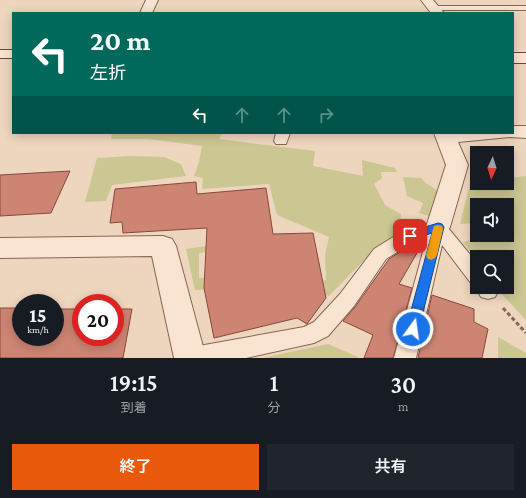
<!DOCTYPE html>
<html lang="ja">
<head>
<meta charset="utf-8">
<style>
	:root { --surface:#171b24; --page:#20242c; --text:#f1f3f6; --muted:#9ea1a6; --accent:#ea580c }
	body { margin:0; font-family:"Crimson Pro","Noto Sans JP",serif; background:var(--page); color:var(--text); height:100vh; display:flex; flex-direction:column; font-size:15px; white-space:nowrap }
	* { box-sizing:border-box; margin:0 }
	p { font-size:13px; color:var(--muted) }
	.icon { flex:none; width:22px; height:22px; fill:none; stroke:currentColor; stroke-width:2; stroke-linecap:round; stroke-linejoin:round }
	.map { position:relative; height:358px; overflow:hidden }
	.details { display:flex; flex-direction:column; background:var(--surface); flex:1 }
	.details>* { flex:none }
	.top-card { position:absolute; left:12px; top:12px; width:502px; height:122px; border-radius:0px; box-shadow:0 2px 10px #0003; background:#00695c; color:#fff; overflow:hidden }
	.needle { width:26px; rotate:184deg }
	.buttons { position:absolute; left:470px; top:146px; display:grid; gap:8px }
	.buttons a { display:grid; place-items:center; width:44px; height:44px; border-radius:0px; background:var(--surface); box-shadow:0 2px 10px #0003; font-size:20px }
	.speed { position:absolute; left:12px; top:294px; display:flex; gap:8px; font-size:20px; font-weight:700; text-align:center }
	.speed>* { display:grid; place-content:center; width:52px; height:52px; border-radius:50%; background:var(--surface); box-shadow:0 2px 10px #0003; line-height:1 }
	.speed small { font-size:10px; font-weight:400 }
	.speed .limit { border:6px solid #d22; background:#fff; color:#111 }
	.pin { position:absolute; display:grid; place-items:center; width:34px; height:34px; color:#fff; margin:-17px; border-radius:8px; box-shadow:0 2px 6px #0006 }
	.me { position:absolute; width:44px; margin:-22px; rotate:14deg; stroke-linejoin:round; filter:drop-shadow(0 0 3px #0008) }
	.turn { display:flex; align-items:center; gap:14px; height:84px; padding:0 12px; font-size:18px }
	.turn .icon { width:52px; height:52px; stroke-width:2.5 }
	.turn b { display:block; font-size:28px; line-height:34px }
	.lanes { display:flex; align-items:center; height:38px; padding:0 12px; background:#0003; justify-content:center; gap:20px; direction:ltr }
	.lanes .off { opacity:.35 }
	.eta { display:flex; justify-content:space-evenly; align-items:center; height:68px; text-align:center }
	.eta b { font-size:24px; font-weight:600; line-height:28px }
	.button { display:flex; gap:8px; margin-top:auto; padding:8px 12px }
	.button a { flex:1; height:46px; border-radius:0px; background:var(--accent); color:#fff; font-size:16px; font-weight:600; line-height:46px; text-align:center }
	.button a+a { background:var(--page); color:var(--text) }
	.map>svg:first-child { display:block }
	.green { fill:#ccc692 }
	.building { fill:#cd8473; stroke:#86493c }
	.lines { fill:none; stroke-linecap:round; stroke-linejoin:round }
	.lane-casing { stroke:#866556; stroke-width:2 }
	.street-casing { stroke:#866556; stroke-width:2 }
	.secondary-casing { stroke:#68473a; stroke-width:2 }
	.path { stroke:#866556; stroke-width:3; stroke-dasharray:4 2.5; stroke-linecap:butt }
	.lane { fill:#f9e4d1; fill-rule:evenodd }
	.street { fill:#f9e4d1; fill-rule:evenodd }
	.secondary { fill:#f9e4d1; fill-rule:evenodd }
	.route { fill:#1a73e8; stroke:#114b97 }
	.slow { fill:#f59e0b }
</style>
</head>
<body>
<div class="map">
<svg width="526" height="358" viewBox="0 0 526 358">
	<rect width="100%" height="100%" fill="#eed5be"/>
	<g class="green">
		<path d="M112,133H222L219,139L315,151L313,166L363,176L362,160L395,168L397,172H381L382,178L374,184L385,205L401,214L398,234L374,250L329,296L310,291L272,287L326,280L325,255L329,237L277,215L269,184L202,189L203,178L194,176L199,162L202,146L148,139H111Z"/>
		<path d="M132,156L164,157L181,164L186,176L112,185L106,201L85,202L97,158Z"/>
		<path d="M473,172L477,173V183H507V178L526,176V320L495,287H507V257H477V261L463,242L488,235H507V224L515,220H507V205H477V223L460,224Z"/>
		<path d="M403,177L421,178C428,187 436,187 443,196L435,218L419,213L423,203L407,196Z"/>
		<path d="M226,243L227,249L199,253V278L213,277L216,289L195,290L186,249Z"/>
		<path d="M498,337L526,353V358H498Z"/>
		<path d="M328,344L358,357L357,358H262Z"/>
	</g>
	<g class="building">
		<path d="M70,171L51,213L0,216V175Z"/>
		<path d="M196,182L197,194L266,188L273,234L313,233L326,298L307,324L297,318L214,338L204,288L207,228L123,233L122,222L110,223L115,189Z"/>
		<path d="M425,239L399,284L412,288L393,358H364L373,335L343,321L355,307L389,259L416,242Z"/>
		<path d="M432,295L474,309V322L488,329L482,358H418Z"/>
		<path d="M0,308H21V337H55V309H81V337H115V309H132L123,358H0Z"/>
	</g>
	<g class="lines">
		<defs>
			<g id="lane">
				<path d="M431,6H526V10H431L430,8Z"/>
				<path d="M276,133H290L286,144H276L274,141Z"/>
				<path d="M438,221L444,223L477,263V287H496L498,291L495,297L488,299L481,297L475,287L477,285L470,282L442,245L416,358H394L427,237L415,241L386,259L354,306L328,336L314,343L246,358H182L185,351L193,347L304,327L314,322L340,294L374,249L403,231Z"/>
			</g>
			<g id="street">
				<path d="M146,0H158L152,13H140Z"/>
				<path d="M421,0H433L444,13H431Z"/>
				<path d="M513,126H526V138L510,137L458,142L468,165L450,227L447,233L438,236L429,233L426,227L446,165L434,133H513Z"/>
				<path d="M163,236L172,239L176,246L206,358H174L152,256L0,258V238Z"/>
			</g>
			<g id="secondary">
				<rect x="0" y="50" width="13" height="8"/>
				<rect x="513" y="53" width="13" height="10"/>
			</g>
		</defs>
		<use href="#lane" class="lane-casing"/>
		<use href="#street" class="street-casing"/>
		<use href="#secondary" class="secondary-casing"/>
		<path class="path" d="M503,308L526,333"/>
		<use href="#lane" class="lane"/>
		<use href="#street" class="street"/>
		<use href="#secondary" class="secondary"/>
	</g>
	<path class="route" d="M438,223L442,224L444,227L419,329L417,333L413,335L408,333L406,329L432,233L410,240L406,239L404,236L406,233Z"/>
	<path class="slow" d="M438,225L442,226L443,229L437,255L435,258L431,260L427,258L426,255L433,229L434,226Z"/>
</svg>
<div class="buttons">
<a><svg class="needle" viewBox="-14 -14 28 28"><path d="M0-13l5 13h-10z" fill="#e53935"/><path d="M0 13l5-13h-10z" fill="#9ea1a6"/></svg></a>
<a><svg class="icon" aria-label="sound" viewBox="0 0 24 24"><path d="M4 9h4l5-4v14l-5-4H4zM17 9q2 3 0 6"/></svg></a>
<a><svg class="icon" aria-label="search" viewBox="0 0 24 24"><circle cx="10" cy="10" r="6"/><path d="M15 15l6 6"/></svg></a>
</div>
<div class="speed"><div>15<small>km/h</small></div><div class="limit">20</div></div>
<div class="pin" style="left:410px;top:236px;background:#d93025"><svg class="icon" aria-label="arrive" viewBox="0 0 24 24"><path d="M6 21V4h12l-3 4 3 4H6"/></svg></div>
<svg class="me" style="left:413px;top:329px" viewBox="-20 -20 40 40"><circle r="17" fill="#1a73e8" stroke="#fff" stroke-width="3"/><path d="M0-11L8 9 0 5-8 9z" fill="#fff"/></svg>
<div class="top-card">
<div class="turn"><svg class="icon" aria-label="left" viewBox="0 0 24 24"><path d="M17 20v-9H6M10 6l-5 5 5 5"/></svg><div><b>20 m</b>左折</div></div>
<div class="lanes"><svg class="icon" aria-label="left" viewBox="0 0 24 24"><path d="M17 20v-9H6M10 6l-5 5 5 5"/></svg><svg class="icon off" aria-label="ahead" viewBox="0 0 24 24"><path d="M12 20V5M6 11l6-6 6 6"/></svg><svg class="icon off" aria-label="ahead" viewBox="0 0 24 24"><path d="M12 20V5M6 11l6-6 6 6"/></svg><svg class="icon off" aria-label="right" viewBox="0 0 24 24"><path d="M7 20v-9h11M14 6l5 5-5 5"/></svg></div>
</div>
</div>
<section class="details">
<div class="eta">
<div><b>19:15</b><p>到着</p></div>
<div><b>1</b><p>分</p></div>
<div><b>30</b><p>m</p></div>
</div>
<div class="button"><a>終了</a><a>共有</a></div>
</section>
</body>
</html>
